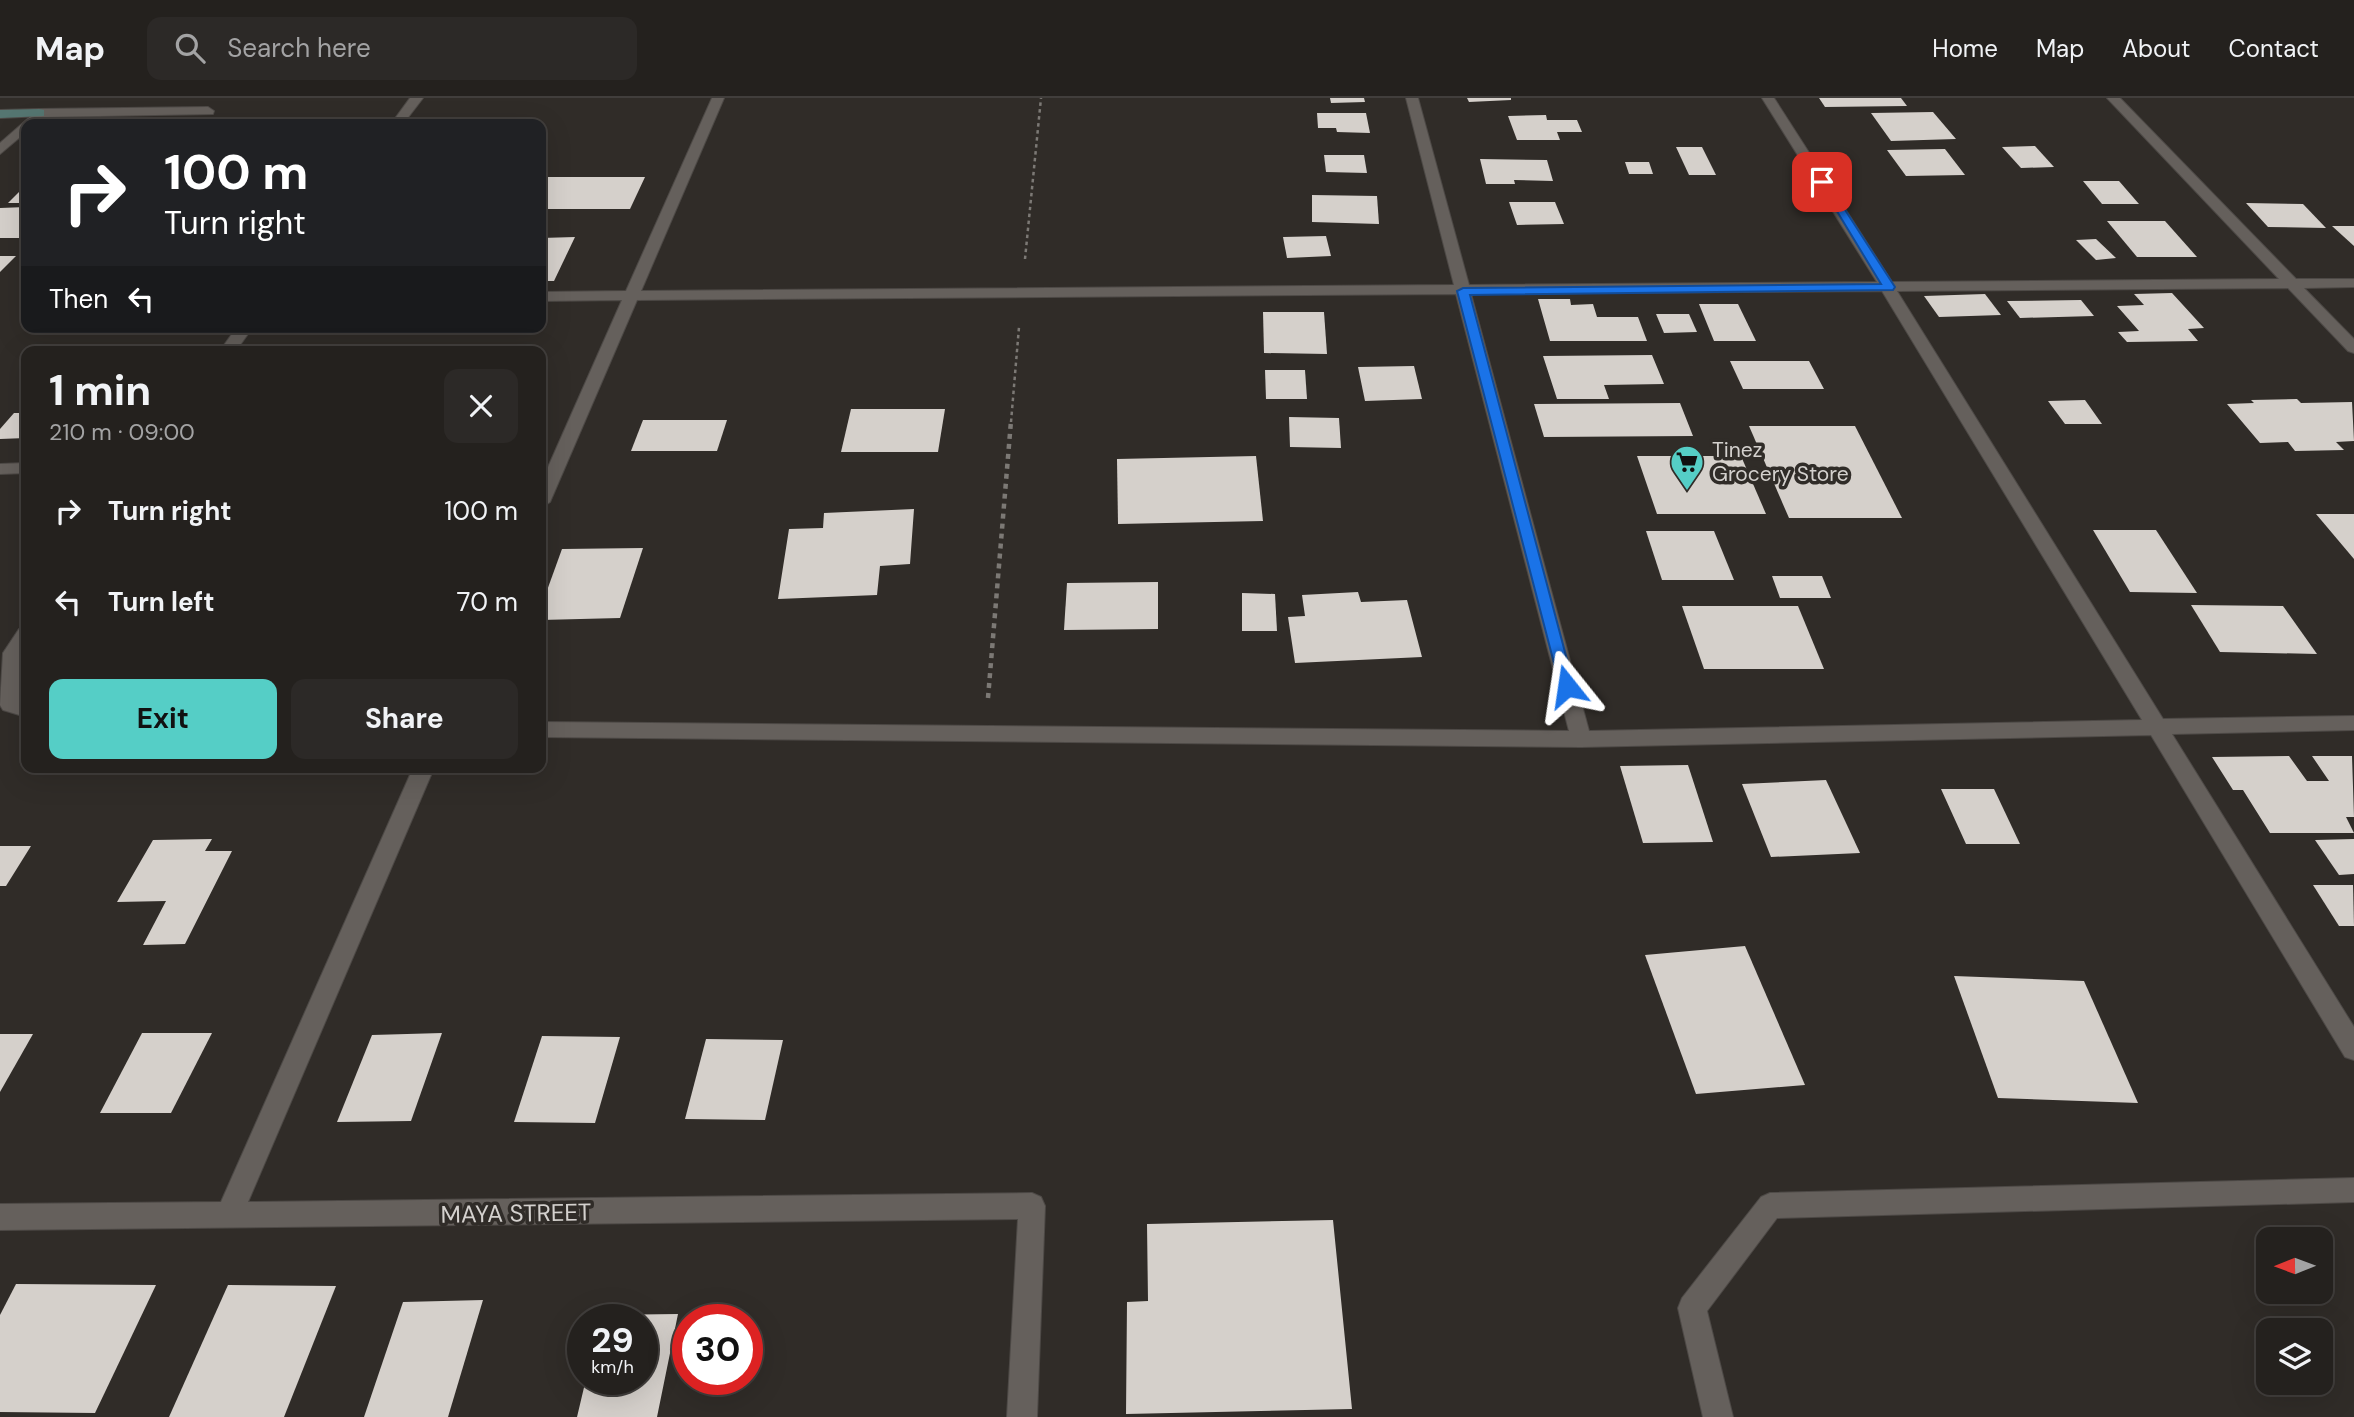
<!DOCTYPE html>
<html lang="en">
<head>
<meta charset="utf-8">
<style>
	:root { --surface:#24211e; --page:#2c2927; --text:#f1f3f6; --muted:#a3a3a4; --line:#413e3c; --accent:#55cec6 }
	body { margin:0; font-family:"DM Sans",sans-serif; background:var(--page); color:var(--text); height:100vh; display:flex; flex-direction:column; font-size:26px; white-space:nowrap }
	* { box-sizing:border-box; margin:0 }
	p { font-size:23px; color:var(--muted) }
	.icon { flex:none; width:38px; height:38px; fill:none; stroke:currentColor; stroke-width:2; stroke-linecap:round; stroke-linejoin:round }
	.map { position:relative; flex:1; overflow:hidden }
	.details { position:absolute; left:21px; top:248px; width:525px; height:427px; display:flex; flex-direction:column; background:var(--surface); border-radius:14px; box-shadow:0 7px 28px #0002,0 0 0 2px var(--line) }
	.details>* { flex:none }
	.top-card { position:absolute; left:21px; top:21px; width:525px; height:214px; border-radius:14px; box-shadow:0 7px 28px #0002,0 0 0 2px var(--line); background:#202124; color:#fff; overflow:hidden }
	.needle { width:46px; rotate:269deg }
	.fabs { position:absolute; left:2256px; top:1129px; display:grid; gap:14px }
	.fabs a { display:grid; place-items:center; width:77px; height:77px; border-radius:14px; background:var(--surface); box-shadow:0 7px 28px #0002,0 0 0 2px var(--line); font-size:35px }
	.speed { position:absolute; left:567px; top:1206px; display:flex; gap:14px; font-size:35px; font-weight:700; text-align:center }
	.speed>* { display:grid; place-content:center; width:91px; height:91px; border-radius:50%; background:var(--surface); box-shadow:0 7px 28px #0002,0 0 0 2px var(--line); line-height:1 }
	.speed small { font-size:18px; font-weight:400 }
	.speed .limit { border:10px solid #d22; background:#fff; color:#111 }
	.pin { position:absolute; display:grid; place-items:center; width:60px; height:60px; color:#fff; margin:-30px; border-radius:14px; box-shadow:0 4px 10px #0006 }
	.me { position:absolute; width:77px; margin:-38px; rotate:345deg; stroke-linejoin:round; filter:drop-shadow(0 0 5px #0008) }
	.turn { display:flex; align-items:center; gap:24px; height:147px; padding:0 28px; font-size:32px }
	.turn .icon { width:91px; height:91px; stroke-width:2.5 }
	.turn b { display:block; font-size:49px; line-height:60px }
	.then { display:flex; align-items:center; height:66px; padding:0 28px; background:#0003; gap:14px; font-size:26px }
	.round { display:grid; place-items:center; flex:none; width:74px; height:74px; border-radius:14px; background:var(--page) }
	.overview { display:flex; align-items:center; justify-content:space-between; height:119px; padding:0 28px }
	h1 { font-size:42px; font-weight:700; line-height:52px }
	.primary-button { display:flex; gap:14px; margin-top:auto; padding:14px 28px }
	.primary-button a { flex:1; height:80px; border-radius:14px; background:var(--accent); color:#111; font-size:28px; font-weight:700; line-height:80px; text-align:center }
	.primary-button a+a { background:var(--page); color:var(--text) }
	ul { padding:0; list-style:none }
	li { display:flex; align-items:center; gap:21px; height:91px; padding:0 28px }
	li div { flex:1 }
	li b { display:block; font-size:26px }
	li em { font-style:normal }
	header { display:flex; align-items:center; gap:42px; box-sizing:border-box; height:98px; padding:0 35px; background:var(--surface); border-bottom:2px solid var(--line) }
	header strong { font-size:33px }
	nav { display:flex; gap:38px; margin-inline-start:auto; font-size:24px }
	.search { width:490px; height:63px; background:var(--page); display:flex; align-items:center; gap:18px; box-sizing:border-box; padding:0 24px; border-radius:14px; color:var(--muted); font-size:26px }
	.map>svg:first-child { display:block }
	.building { fill:#d5d0cb }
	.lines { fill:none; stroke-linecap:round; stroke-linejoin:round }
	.street-casing { stroke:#4d4946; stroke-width:2 }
	.secondary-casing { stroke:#4d4946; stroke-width:2 }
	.path-far1 { stroke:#7c7975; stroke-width:2.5; stroke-dasharray:3.5 3.5; stroke-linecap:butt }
	.path { stroke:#7c7975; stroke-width:4.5; stroke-dasharray:5 5; stroke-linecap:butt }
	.street { fill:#65605c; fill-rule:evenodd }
	.secondary { fill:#557671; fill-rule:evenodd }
	.route { fill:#1a73e8; stroke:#114b97; stroke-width:2 }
	.labels { text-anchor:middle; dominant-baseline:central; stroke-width:7; stroke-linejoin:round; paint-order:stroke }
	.poi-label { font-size:21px; fill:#d4d1ce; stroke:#302c28; text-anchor:start }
	.near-street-label { font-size:24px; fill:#d4d1ce; stroke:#302c28 }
</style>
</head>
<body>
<header>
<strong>Map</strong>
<div class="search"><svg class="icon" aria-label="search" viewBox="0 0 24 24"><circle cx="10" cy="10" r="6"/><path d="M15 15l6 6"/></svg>Search here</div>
<nav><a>Home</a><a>Map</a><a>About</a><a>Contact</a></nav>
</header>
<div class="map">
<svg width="2354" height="1319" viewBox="0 0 2354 1319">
	<rect width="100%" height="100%" fill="#302c28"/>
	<g class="building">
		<path d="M1330,0H1364L1365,4L1331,5Z"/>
		<path d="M1467,0H1511V2L1469,4Z"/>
		<path d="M1819,0H1901L1907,8L1825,9Z"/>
		<path d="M1933,14L1956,41L1891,43L1871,15Z"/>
		<path d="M1317,15H1366L1370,35L1337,34L1336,30H1318Z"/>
		<path d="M1546,17L1547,22H1577L1582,34H1557L1560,42H1517L1508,18Z"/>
		<path d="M2035,48L2054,69L2021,70L2002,49Z"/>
		<path d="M1676,49H1702L1716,77H1689Z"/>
		<path d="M1945,51L1965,77L1906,78L1887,52Z"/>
		<path d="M1324,57H1364L1367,75L1326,74Z"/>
		<path d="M1480,61L1547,62L1553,83L1514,82L1515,86H1486Z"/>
		<path d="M1625,64H1649L1653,76H1629Z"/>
		<path d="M541,79H645L630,111H541Z"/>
		<path d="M2083,83H2119L2139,106H2102Z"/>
		<path d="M26,87V105H8Z"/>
		<path d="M1312,97L1377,98L1379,126L1312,124Z"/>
		<path d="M1509,104H1555L1564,126L1517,127Z"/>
		<path d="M2246,105L2303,106L2326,130L2268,129Z"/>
		<path d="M26,109V140H0V110Z"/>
		<path d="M2107,123H2165L2197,159H2137Z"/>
		<path d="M2332,128H2354V148Z"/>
		<path d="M1326,138L1331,158L1287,160L1283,139Z"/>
		<path d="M575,139L554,183H541V140Z"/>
		<path d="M2096,141L2116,160L2096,162L2076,142Z"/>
		<path d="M0,158H16L0,174Z"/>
		<path d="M2172,195L2204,230L2188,231L2198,243L2127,244L2118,234L2139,233L2117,208L2144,207L2134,196Z"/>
		<path d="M1985,196L2001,217L1939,219L1924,198Z"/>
		<path d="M1538,201H1570L1571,207L1593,206L1597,219H1638L1647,243H1550Z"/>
		<path d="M2081,202L2094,218L2020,220L2007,203Z"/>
		<path d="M1699,206H1738L1756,243H1714Z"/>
		<path d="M1263,214H1324L1327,256L1264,255Z"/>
		<path d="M1656,216H1689L1697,234L1664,235Z"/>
		<path d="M1652,257L1664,286L1604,287L1609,301H1557L1543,258Z"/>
		<path d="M1730,263H1809L1824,291H1743Z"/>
		<path d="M1414,268L1422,301L1365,303L1358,269Z"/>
		<path d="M1265,272H1305L1307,301H1266Z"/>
		<path d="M2297,301L2301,305L2352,304L2354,343L2336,344L2344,352L2295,353L2288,344L2260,345L2227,306L2254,305L2251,302Z"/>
		<path d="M2085,302L2102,326H2065L2048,303Z"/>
		<path d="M1680,305L1693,338L1544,339L1534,306Z"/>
		<path d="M851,311H945L938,354H841Z"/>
		<path d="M14,315H26V340L0,341V331Z"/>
		<path d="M1289,319L1339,320L1341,350L1290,349Z"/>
		<path d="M643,322H727L717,353H631Z"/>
		<path d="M1749,328H1855L1902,420H1789Z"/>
		<path d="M1256,358L1263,423L1118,426L1117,361Z"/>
		<path d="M1637,358H1741L1766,416H1657Z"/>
		<path d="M914,411L910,466L880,468L877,497L778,501L789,431L823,430L824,415Z"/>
		<path d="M2316,416H2354V461Z"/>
		<path d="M2093,432H2156L2197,495L2130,494Z"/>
		<path d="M1646,433H1714L1734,482H1662Z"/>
		<path d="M643,450L620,520L541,522V509L562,451Z"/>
		<path d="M1772,478H1822L1831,500H1780Z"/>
		<path d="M1158,484V531L1064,532L1067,485Z"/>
		<path d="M1358,494L1361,504L1407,502L1422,559L1295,565L1288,519L1305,518L1302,497Z"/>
		<path d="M1242,495L1275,496L1277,533H1242Z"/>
		<path d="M2191,507L2283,508L2317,556L2220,554Z"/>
		<path d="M1682,508H1798L1824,571H1704Z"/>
		<path d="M2289,658L2307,683H2329L2312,658H2352L2354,719H2346L2354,735H2270L2243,692H2233L2212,659Z"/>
		<path d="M1688,667L1713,744L1643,745L1620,668Z"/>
		<path d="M1826,682L1860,755L1771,759L1742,686Z"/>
		<path d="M1941,691H1994L2020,746H1966Z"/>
		<path d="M212,741L205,753H232L185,846L143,847L166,803L117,804L153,742Z"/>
		<path d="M2354,741V776L2339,777L2315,742Z"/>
		<path d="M0,748H31L6,788H0Z"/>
		<path d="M2313,787H2353L2354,828H2339Z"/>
		<path d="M1745,848L1805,987L1696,996L1645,857Z"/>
		<path d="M1954,878L2084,883L2138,1005L1998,1000Z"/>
		<path d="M142,935H212L171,1015H100Z"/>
		<path d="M442,935L411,1023L337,1024L372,937Z"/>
		<path d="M0,936H33L0,994Z"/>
		<path d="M542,938L620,939L595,1025L514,1024Z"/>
		<path d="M706,941L783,942L765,1022L685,1021Z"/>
		<path d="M1333,1122L1352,1311L1126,1316L1127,1204L1148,1203L1147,1126Z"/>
		<path d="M16,1186L156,1187L95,1315L0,1314V1217Z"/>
		<path d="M228,1187L336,1188L284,1319H169Z"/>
		<path d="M483,1202L448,1319H364L403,1204Z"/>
		<path d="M678,1216L657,1319H577L586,1281H642V1222H600L601,1217Z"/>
	</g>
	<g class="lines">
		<defs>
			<g id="street">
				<path d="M410,0H423L403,26H391Z"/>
				<path d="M712,0H724L641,193L1454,187L1406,0H1418L1469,187L1877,184L1762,0H1774L1892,184L2279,181L2107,0H2120L2296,181H2354V189L2304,190L2354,241V255L2348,253L2288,190L1897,193L2163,621L2354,618V632L2172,636L2354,929V962L2345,959L2151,637L1581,649L541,639V624L1569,633L1456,196L637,202L550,404L541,410V385L622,202L541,203V194L626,193ZM1882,193L2142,622L1589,633L1471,196Z"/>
				<path d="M208,9L214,13L213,16L42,19L34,26H26V34L0,56V45L39,11Z"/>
				<path d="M237,229H253L235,254H219Z"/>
				<path d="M26,365V375L0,376V366Z"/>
				<path d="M26,529L20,603L26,605V619L3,612L0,607L3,555L19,531Z"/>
				<path d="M413,670H434L248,1104L1032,1095L1041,1099L1045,1108L1037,1319H1007L1018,1121L0,1132V1106L221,1104Z"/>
				<path d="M2354,1080V1104L1777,1120L1707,1213L1733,1319H1703L1678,1210L1682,1200L1761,1099L1770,1095Z"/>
			</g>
			<path id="secondary" d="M39,11L44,12V18L0,20V12Z"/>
		</defs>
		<use href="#street" class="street-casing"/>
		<use href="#secondary" class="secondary-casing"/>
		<g class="path-far1">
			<path d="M1025,161L1041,0"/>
			<path d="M1011,324L1019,229"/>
		</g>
		<path class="path" d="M988,600L1011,323"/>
		<use href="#street" class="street"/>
		<use href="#secondary" class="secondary"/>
	</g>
	<path class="route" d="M1818,82L1827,84L1895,189L1893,192L1470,197L1574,588L1572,592H1561L1457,193L1463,190L1881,186Z"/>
	<defs>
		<symbol id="supermarket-pin" viewBox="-11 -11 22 30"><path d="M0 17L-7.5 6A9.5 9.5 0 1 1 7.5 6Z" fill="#55cec6" stroke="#302c28"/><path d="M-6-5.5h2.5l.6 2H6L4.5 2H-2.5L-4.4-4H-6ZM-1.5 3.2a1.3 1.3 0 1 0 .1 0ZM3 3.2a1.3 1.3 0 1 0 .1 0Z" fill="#111"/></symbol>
	</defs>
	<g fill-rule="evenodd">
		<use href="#supermarket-pin" x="1668" y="345" width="38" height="52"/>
	</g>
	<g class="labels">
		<g class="poi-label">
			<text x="1712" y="352">Tinez<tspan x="1712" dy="24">Grocery Store</tspan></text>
		</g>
		<g class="near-street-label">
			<text transform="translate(516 1115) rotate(-1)">MAYA STREET</text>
		</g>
	</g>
</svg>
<div class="fabs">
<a><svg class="needle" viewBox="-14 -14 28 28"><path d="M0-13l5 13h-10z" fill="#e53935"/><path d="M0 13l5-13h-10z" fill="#a3a3a4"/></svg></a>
<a><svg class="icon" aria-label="layers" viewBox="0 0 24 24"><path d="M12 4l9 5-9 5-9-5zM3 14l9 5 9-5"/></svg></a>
</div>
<div class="speed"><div>29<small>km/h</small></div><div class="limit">30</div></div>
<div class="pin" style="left:1822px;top:84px;background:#d93025"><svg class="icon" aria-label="arrive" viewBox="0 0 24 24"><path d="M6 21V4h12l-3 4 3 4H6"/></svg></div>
<svg class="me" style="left:1567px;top:588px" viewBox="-20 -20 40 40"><path d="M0-17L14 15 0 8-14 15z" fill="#1a73e8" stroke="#fff" stroke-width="4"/></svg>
<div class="top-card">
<div class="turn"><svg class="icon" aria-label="right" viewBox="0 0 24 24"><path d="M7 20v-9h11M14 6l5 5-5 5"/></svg><div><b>100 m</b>Turn right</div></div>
<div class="then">Then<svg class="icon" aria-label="left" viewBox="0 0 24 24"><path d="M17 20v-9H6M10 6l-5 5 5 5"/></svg></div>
</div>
<section class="details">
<div class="overview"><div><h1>1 min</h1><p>210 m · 09:00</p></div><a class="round"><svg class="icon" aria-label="close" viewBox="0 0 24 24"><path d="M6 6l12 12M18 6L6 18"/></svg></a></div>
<ul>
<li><svg class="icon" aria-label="right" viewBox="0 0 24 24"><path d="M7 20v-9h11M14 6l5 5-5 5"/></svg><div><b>Turn right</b></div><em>100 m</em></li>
<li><svg class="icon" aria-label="left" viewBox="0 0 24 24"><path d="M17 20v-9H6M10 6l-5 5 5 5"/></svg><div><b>Turn left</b></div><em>70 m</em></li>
</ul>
<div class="primary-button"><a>Exit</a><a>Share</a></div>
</section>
</div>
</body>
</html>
